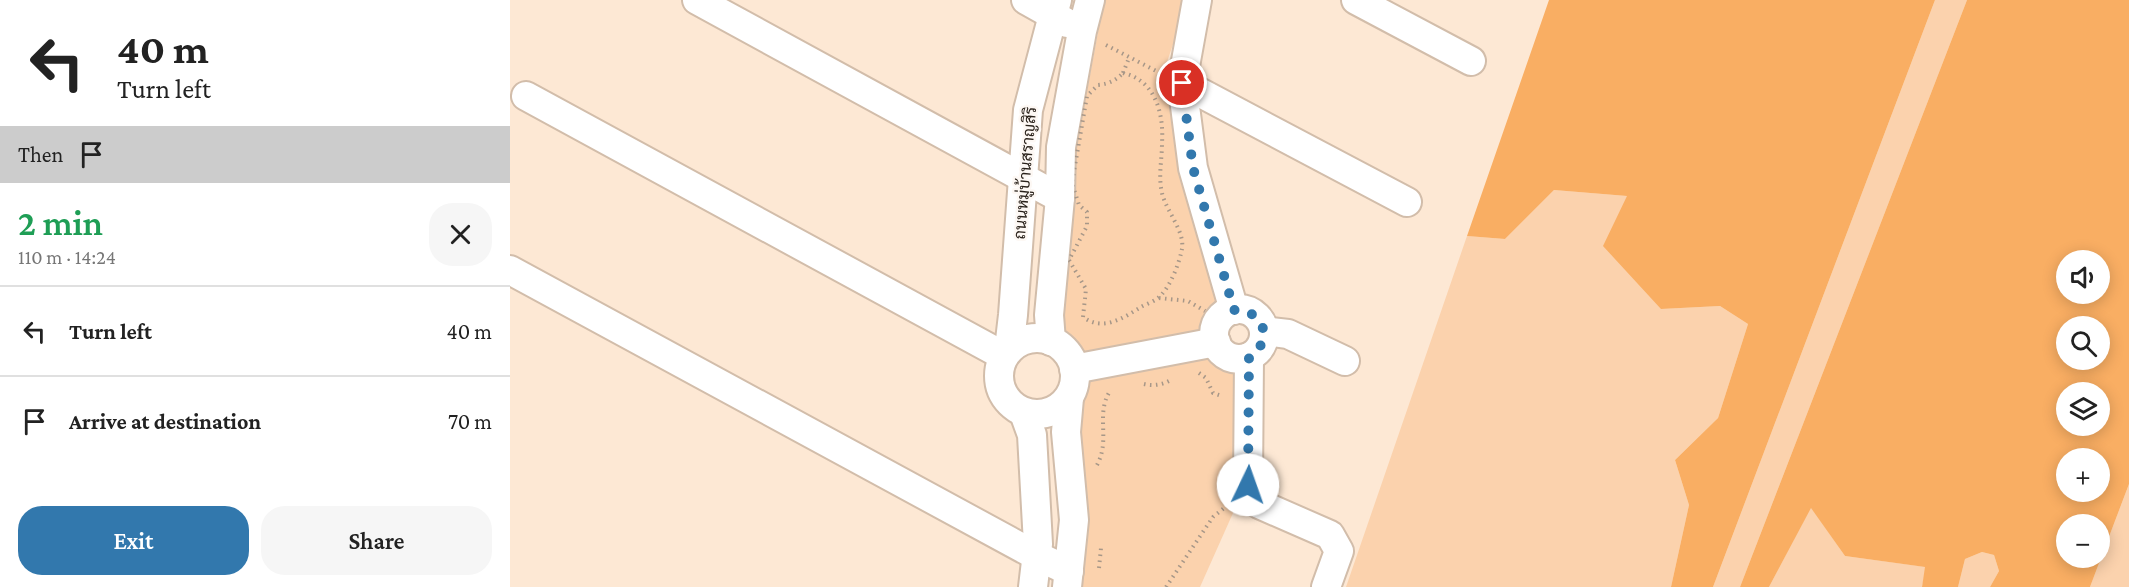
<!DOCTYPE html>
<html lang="en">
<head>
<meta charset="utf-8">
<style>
	:root { --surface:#fff; --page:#f6f6f6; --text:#222; --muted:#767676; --line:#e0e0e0; --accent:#3278ad }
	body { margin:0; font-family:"Crimson Pro",Sarabun,serif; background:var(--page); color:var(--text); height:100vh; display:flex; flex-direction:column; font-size:22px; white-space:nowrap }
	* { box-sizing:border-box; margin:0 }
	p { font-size:20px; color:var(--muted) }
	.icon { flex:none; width:33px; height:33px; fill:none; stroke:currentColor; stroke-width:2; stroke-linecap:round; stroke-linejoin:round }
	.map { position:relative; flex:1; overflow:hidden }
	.details { display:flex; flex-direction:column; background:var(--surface); width:510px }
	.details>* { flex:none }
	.hud { background:#fff; color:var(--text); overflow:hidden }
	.controls { position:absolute; left:1546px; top:250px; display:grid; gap:12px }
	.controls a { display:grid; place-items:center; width:54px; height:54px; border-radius:50%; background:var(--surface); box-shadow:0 3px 15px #0003; font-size:30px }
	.pin { position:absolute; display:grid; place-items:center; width:51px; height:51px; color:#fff; margin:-26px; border:3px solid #fff; border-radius:50%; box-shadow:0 2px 6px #0007 }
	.me { position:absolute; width:66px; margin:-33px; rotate:3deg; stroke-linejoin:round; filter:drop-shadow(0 0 4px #0008) }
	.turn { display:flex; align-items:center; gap:21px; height:126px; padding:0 18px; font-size:27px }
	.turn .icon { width:78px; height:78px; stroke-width:2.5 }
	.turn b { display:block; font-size:42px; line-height:51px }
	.then { display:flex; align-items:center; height:57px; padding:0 18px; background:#0003; gap:12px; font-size:22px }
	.round { display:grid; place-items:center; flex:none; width:63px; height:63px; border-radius:24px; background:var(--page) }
	.summary { display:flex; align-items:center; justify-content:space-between; height:102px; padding:0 18px }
	h1 { font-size:36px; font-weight:600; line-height:45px; color:#1e9e55 }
	.cta { display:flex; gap:12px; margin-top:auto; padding:12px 18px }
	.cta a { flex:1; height:69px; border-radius:24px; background:var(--accent); color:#fff; font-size:24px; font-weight:600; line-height:69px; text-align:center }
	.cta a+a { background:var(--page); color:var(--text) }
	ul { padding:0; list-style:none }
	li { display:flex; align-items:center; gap:18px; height:90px; padding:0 18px; border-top:2px solid var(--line) }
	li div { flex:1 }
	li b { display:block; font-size:22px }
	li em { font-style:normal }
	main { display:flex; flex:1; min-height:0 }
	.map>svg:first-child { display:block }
	.green { fill:#fbd2ad }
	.water { fill:#f9ae63; fill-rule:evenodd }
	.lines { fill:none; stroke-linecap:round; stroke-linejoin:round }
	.minor-casing { stroke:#d2bdaa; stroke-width:32 }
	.path { stroke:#a79788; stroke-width:4; stroke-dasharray:1.5 4.5; stroke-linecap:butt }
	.minor { stroke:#fff; stroke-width:28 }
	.route { stroke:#3278ad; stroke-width:10; stroke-dasharray:0 18 }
	.labels { text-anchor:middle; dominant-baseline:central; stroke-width:5; stroke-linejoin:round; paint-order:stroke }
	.street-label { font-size:16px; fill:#29211a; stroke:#fdf8f4 }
</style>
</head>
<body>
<main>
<section class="details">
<div class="hud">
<div class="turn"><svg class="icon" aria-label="left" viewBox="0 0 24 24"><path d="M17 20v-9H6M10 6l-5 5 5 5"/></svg><div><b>40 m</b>Turn left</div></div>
<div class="then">Then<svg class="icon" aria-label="arrive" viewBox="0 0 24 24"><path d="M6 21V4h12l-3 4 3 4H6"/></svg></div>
</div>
<div class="summary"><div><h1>2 min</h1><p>110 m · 14:24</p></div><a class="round"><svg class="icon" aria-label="close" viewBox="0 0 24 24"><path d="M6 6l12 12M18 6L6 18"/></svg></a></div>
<ul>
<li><svg class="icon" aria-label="left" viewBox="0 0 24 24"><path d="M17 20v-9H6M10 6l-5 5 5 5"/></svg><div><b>Turn left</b></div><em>40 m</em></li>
<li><svg class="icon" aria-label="arrive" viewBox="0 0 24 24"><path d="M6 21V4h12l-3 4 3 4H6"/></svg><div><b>Arrive at destination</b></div><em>70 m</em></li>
</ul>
<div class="cta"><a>Exit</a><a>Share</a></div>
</section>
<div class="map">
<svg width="1619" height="587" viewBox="0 0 1619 587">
	<rect width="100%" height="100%" fill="#fde8d4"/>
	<g class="green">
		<path d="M594,0H678L657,62L659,101L710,299L697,314L694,355L708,366L728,373L723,513L690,587H564V411L576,383L571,354L553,331L556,203Z"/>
		<path d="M1425,0H1457L1230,587H1203Z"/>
		<path d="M1044,190L1117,196L1151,309L1210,306L1238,324L1208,418L1165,460L1179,505L1161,587H836L957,236L995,239Z"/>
		<path d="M1619,484V587H1580Z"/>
		<path d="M1301,507L1335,556L1416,567L1412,587H1259Z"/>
		<path d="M1472,552L1484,555L1489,571L1480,587H1448L1455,559Z"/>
	</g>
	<g class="water">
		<path d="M1039,0H1425L1203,587H1161L1179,505L1165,460L1208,418L1238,324L1210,306L1151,309L1093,246L1117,196L1044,190L995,239L957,236Z"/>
		<path d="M1457,0H1619V484L1580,587H1480L1489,571L1484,555L1472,552L1455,559L1448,587H1412L1415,567L1335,556L1301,508L1259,587H1230ZM1557,261H1590V294H1557ZM1557,327H1590V360H1557ZM1557,393H1590V426H1557ZM1557,459H1590V492H1557ZM1557,525H1590V558H1557Z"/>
	</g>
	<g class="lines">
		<defs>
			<g id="minor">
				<path d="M187,0L550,198"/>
				<path d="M516,0L557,23"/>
				<path d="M687,0L672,83L683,168L724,310"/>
				<path d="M846,0L961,61"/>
				<path d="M672,83L897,202"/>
				<path d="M16,96L494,356"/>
				<path d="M0,270L527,556L559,571"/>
				<circle cx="729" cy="334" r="25"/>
				<path d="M754,331L778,334L835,361"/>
				<circle cx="527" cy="376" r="38"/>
				<path d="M541,341L539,315L550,198L551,147L572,31L580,0"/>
				<path d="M499,349L503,315L518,110L547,0"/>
				<path d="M739,357L738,485L749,504L820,535L829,551L816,587"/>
				<path d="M564,369L706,342"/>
				<path d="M514,413L522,435L528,544L523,587"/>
				<path d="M557,587L564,520L556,432L559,398"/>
			</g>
		</defs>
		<use href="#minor" class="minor-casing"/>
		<g class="path">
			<path d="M596,45L648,72"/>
			<path d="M613,73C645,80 654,113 652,143C652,160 648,176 652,193C656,211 675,231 672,249C669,264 660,288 648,298C643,302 636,304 631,307C613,318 593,332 573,317L576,289L559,260L577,226V212L569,205L562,183L577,96L588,85C599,84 606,80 613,73Z"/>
			<path d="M613,73L619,58"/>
			<path d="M649,298L678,301L695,311"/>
			<path d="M689,373L696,378L703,393L712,396"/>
			<path d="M634,384C643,386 651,385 659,381"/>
			<path d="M587,465C601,439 585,415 600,391"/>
			<path d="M589,568L591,548"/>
			<path d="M656,587L703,517L719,504"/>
		</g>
		<use href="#minor" class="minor"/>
	</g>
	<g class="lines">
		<path class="route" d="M672,83L683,168L724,310C754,309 765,341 739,357L738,485"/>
	</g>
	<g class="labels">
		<g class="street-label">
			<text transform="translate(515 173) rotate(-85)">ถนนหมู่บ้านสราญสิริ</text>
		</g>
	</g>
</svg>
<div class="controls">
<a><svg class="icon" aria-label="sound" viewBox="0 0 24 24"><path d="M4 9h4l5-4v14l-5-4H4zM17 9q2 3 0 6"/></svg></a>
<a><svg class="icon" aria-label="search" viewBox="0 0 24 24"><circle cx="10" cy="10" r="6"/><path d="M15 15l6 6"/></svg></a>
<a><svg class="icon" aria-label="layers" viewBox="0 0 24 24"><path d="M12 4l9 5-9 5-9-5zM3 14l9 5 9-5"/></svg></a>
<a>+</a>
<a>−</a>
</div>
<div class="pin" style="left:672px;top:83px;background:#d93025"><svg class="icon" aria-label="arrive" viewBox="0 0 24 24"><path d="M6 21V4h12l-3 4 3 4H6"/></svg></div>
<svg class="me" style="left:738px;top:485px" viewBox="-20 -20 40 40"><circle r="19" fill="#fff"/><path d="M0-13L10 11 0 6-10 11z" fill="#3278ad"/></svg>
</div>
</main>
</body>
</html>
